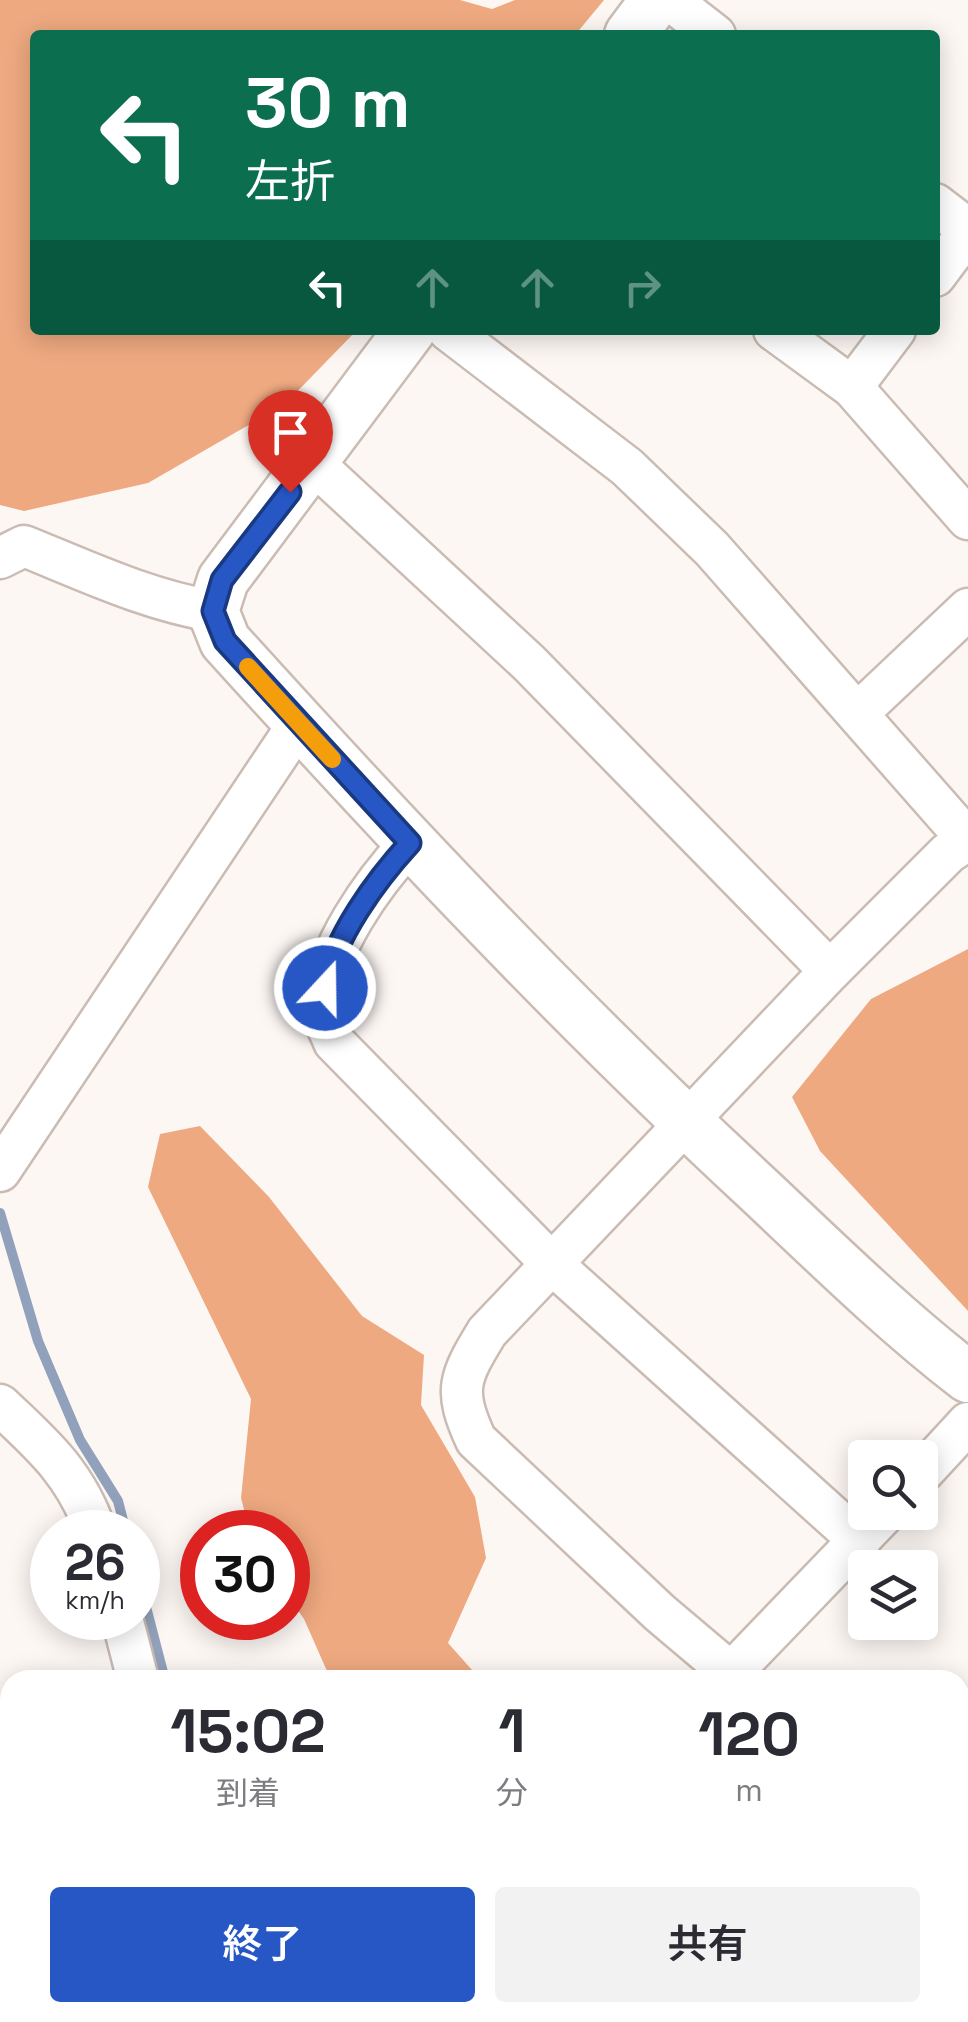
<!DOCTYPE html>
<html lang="ja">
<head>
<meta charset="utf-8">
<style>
	:root { --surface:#fff; --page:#f2f2f3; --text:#2b2b33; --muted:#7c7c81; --accent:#2757c5 }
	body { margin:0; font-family:"Space Grotesk","Noto Sans JP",sans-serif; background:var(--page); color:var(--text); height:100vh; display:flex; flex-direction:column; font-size:38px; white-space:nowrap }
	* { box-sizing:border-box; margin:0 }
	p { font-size:32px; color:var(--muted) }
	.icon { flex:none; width:55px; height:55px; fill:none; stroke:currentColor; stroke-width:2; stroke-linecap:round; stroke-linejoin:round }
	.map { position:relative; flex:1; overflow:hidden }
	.side { position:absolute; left:0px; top:1670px; width:970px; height:352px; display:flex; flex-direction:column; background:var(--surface); border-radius:30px 30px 0 0; box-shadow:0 5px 25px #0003 }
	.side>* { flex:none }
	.top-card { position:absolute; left:30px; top:30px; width:910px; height:305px; border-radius:10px; box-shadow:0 5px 25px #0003; background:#0b6e4f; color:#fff; overflow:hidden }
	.tools { position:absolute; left:848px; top:1440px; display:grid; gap:20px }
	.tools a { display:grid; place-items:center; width:90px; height:90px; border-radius:10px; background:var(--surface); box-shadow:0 5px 25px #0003; font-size:50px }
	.speed { position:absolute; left:30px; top:1510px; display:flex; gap:20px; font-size:50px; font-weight:700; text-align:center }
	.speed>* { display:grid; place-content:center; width:130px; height:130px; border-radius:50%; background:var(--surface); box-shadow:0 5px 25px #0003; line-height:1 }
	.speed small { font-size:25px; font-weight:400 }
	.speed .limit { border:15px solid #d22; background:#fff; color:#111 }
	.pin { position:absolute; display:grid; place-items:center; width:85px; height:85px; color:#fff; margin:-102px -42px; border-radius:50% 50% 50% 0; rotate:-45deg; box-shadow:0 0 10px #0007 }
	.pin .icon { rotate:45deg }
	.me { position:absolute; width:110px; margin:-55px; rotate:21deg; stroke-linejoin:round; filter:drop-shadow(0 0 8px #0008) }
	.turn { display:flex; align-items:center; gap:35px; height:210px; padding:0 50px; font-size:45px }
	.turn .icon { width:130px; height:130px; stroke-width:2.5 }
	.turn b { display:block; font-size:70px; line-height:85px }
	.lanes { display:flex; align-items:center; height:95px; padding:0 50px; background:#0003; justify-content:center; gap:50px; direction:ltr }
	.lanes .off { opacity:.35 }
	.eta { display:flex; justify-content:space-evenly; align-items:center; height:170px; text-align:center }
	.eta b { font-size:60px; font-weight:600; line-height:70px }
	.cta { display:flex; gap:20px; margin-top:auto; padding:20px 50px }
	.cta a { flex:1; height:115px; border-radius:10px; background:var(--accent); color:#fff; font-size:40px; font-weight:600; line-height:115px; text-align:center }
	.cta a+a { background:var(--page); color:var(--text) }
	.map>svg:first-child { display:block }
	.forest { fill:#eea980 }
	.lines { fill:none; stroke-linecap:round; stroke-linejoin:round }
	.stream { stroke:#92a1bb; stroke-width:10 }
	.river { stroke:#b9d0f6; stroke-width:62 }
	.minor-casing { stroke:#cabbb3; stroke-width:45 }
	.tertiary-casing { stroke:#cabbb3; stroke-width:55 }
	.minor { stroke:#fff; stroke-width:40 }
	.tertiary { stroke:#fff; stroke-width:50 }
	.route-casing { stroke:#193980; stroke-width:25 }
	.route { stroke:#2757c5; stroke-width:18 }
	.slow { stroke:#f59e0b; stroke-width:18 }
</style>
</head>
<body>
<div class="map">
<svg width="968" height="2022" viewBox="0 0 968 2022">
	<rect width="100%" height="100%" fill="#fdf7f4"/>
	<g class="forest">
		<path d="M0,0H460L492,9L515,0H604L575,35H35V330H357L285,404L148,483L24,511L0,505Z"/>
		<path d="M968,949V1311L820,1151L792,1097L871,999Z"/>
		<path d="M200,1126L269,1197L362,1316L424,1355L421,1405L475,1497L486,1558L448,1643L481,1680H331L304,1619L288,1596V1532H250L241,1498L251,1399L148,1187L160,1134Z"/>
		<path d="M844,2013L850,2022H648L645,2013Z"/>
	</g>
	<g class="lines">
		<g class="stream">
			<path d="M0,1213L38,1341L80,1440L118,1501L126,1532"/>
			<path d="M138,1576L165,1680"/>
		</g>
		<g class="river">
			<path d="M0,1863L10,1864"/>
			<path d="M317,2012L325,2022"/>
		</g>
		<defs>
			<g id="minor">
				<path d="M670,0L715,35"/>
				<path d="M935,204L968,229"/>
				<path d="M935,276L968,232"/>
				<path d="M448,330L627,467L712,549L968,840L948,853L830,971L487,1332C459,1378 453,1390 476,1440L660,1613L731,1673L886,1512"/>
				<path d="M774,330L852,387L968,519"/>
				<path d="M852,387L895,330"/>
				<path d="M312,462L529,663L830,971"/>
				<path d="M0,558L24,546C86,571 147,600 213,611"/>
				<path d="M859,712L968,609"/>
				<path d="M410,843C373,883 325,949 322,1005C321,1017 330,1031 334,1042L551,1263L860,1541"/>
				<path d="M0,1171L299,723"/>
				<path d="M0,1405C44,1446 76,1474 96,1532"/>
				<path d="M920,1475L968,1423"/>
				<path d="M122,1618L138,1680"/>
				<path d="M0,1839L10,1840"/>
				<path d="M280,2012L288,2022"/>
			</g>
			<g id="tertiary">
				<path d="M630,35L656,0"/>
				<path d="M410,330L223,580L213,611L225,641C397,831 571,1016 759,1190C827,1254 894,1320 968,1377"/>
			</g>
		</defs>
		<use href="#minor" class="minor-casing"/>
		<use href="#tertiary" class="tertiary-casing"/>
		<use href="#minor" class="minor"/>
		<use href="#tertiary" class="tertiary"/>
	</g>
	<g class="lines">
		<defs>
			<path id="route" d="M290,492L222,580L213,611L225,641L410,843C377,879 333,938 325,988"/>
		</defs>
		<use href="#route" class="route-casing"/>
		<use href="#route" class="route"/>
		<path class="slow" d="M248,667L332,759"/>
	</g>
</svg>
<div class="tools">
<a><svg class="icon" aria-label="search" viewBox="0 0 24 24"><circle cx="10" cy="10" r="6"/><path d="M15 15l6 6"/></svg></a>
<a><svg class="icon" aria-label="layers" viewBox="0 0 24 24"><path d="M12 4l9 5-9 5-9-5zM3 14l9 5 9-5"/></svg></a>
</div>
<div class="speed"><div>26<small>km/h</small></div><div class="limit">30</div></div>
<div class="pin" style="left:290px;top:492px;background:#d93025"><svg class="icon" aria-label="arrive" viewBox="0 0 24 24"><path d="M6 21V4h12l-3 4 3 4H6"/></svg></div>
<svg class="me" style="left:325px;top:988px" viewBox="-20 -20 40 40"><circle r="17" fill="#2757c5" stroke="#fff" stroke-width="3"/><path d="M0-11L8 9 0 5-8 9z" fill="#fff"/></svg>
<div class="top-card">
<div class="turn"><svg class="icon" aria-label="left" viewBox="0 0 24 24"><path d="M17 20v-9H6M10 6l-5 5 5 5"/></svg><div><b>30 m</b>左折</div></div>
<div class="lanes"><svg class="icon" aria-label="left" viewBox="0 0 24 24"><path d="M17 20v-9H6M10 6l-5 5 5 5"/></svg><svg class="icon off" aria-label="ahead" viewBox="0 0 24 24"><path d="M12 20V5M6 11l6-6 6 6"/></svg><svg class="icon off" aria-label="ahead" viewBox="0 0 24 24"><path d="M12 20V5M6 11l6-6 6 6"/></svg><svg class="icon off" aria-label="right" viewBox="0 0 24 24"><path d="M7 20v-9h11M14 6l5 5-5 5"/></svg></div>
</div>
<section class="side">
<div class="eta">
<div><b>15:02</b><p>到着</p></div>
<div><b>1</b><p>分</p></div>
<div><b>120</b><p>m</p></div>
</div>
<div class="cta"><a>終了</a><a>共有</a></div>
</section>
</div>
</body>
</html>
